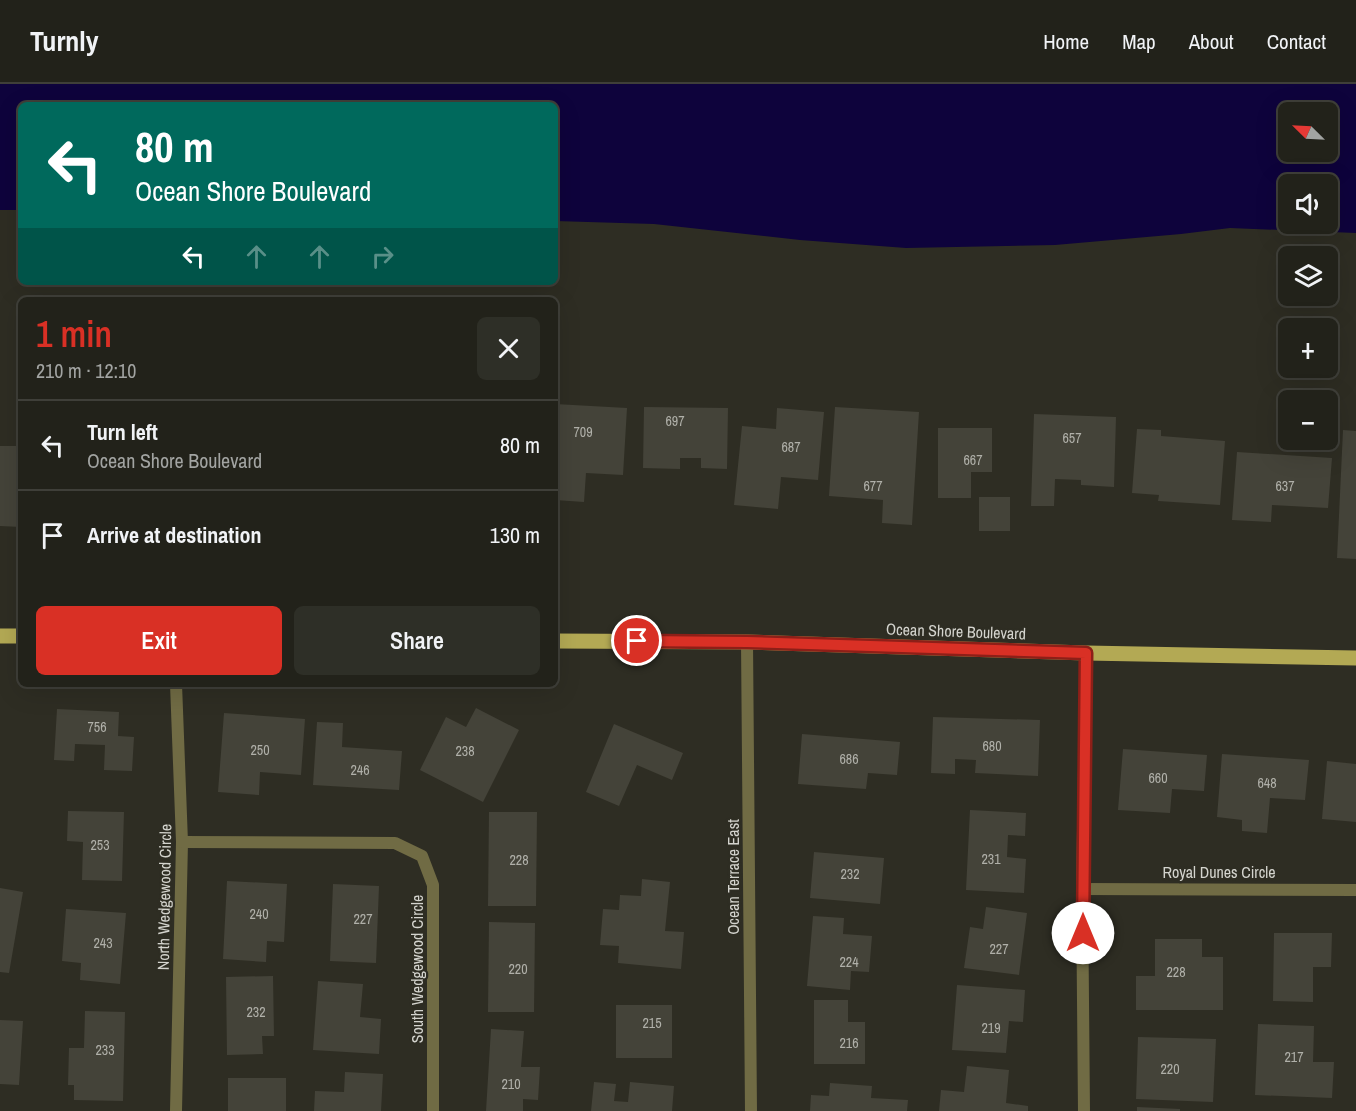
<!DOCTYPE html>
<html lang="en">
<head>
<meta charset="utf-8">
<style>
	:root { --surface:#22221a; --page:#2e2f27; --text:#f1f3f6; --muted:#a2a4a2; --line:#3f3f39; --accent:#d93025 }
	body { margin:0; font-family:"Archivo Narrow",sans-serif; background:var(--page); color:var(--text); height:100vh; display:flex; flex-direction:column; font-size:22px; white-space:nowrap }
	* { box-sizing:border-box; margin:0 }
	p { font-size:20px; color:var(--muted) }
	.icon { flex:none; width:33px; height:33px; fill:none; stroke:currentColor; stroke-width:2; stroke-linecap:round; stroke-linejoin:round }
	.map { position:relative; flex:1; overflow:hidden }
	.details { position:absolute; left:18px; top:213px; width:540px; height:390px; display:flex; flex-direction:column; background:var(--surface); border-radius:9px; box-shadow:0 6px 24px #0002,0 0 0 2px var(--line) }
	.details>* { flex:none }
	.hud { position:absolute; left:18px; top:18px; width:540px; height:183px; border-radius:9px; box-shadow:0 6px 24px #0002,0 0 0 2px var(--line); background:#00695c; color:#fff; overflow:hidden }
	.needle { width:39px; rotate:294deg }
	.buttons { position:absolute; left:1278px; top:18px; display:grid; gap:12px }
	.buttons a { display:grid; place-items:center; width:60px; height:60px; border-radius:9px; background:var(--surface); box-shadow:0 6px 24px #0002,0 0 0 2px var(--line); font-size:30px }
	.pin { position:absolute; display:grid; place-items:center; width:51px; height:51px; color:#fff; margin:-26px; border:3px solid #fff; border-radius:50%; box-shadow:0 2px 6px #0007 }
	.me { position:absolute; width:66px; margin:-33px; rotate:0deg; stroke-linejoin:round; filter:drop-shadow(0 0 4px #0008) }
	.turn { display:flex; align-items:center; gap:21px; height:126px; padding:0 18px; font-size:27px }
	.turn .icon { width:78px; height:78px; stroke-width:2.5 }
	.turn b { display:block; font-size:42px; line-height:51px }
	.lanes { display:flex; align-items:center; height:57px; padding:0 18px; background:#0003; justify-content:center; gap:30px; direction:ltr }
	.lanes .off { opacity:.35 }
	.round { display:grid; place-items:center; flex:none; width:63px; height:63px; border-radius:9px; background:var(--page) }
	.summary { display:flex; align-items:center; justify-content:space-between; height:102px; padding:0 18px }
	h1 { font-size:36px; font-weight:600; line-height:45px; color:var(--accent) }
	.primary-button { display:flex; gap:12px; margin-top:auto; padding:12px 18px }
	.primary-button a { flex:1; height:69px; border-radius:9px; background:var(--accent); color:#fff; font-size:24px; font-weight:600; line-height:69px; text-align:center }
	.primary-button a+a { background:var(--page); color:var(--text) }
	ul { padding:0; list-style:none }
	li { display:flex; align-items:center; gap:18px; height:90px; padding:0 18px; border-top:2px solid var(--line) }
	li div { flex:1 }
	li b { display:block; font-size:22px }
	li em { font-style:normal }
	header { display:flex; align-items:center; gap:36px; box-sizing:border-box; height:84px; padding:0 30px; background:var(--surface); border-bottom:2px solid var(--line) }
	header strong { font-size:28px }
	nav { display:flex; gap:33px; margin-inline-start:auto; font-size:21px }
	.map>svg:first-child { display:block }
	.water { fill:#0e033c; fill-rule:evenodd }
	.building { fill:#444339 }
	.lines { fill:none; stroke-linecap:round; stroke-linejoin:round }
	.street { stroke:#706b44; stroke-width:12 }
	.primary { stroke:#b3a954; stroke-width:15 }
	.route-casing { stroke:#8d1f18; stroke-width:15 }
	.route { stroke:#d93025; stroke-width:10 }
	.labels { text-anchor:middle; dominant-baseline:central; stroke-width:4.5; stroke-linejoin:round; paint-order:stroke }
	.number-label { font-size:14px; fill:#b0b0a9 }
	.street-label { font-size:16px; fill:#d4d4ce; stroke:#2e2d23 }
</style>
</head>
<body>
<header>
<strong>Turnly</strong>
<nav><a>Home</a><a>Map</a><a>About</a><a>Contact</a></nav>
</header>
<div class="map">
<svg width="1356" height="1027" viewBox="0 0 1356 1027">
	<rect width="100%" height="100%" fill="#2e2d23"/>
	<path class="water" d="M0,0H1356V149L1230,144L1181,150L1055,161L906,164L800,156L654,140L555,137V21H21V126H0ZM1288,28H1328V68H1288ZM1288,100H1328V140H1288Z"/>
	<g class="building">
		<path d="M555,320L627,324L623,391L586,389L584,418L555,416Z"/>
		<path d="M644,323L728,324L727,385L701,384V374H680V385L643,384Z"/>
		<path d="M835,323L919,328L912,441L882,439L883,416L829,412Z"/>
		<path d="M777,324L824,328L818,396L781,393L778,425L734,421L742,342L776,345Z"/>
		<path d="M1034,330L1116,333L1114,403L1081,401V396L1055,395L1054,422H1031Z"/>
		<path d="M938,344H992V388H971V414H938Z"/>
		<path d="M1137,345L1161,346V352L1225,357L1220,421L1158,417L1159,411L1132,409Z"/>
		<path d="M1343,346L1356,347V475L1337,474Z"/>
		<path d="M0,362H21V443L0,442Z"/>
		<path d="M1237,368L1332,374L1328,424L1272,421L1271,438L1232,436Z"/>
		<rect x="979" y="413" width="31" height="34"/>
		<path d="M476,624L519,646L483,718L420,686L446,633L466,643Z"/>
		<path d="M57,625L119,628L118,652L134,653L132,687L104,686L105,661L75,660L74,677L54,676Z"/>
		<path d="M224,629L305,635L301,691L260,688L259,711L218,708Z"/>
		<path d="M933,633L1040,636L1038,692L975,689L976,676L955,675V690L931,689Z"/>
		<path d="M317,638L343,639L342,663L402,667L399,706L313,701Z"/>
		<path d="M614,640L683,669L672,696L637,681L619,722L586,708Z"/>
		<path d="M802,650L900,658L897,691L868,689L866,705L798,700Z"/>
		<path d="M1123,665L1207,671L1204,707L1172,705L1170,729L1118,726Z"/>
		<path d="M1222,670L1309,676L1305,716L1270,714L1267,749L1242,747V736L1217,733Z"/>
		<path d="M1327,677L1356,680V738L1322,735Z"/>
		<path d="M970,726L1026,729L1025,752L1008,751L1007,773L1026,775L1024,809L966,806Z"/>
		<path d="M68,727L124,728L122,797L82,796L83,758L67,757Z"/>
		<path d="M489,728H537L536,822H488Z"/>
		<path d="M814,768L884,774L880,820L810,814Z"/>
		<path d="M642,795L670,798L665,847L684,848L681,885L618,879L619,862L600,861L603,825L619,826L620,811L641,812Z"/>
		<path d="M227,797L287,800L284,858L267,857L266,878L223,875Z"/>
		<path d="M333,800L379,802L376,879L330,877Z"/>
		<path d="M0,804L23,808L9,889L0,888Z"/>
		<path d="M986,823L1027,829L1019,891L964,884L970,843L983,845Z"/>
		<path d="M66,825L126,829L120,900L80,896L81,879L62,877Z"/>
		<path d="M813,832L844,834L843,850L872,852L869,888L851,887L850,906L807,902Z"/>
		<path d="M489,838L535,839L534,928H488Z"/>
		<path d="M1274,849H1332L1331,883H1313V918L1273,917Z"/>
		<path d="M1155,855H1202V873H1223V926H1136V892H1155Z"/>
		<path d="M273,892L274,952H262L263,970L227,971L226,893Z"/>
		<path d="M318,897L363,900L360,933L381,935L379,970L313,966Z"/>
		<path d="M957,901L1025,906L1023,938L1009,937L1006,969L952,966Z"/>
		<path d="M814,916H848V938H865V980H814Z"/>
		<rect x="616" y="921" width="56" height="53"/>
		<path d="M85,927L125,928L123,1017L74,1016V1001H68L69,964H84Z"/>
		<path d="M0,936L23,937L19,1001L0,1000Z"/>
		<path d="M1258,940L1314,942L1313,978H1334L1332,1014L1255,1011Z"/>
		<path d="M491,945L524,947L521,983H540L538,1016L523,1015V1027H486Z"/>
		<path d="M1138,953L1216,955L1213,1018L1136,1015Z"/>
		<path d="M967,982L1009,986L1006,1019L1028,1022V1027H939L941,1006L964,1008Z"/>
		<path d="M345,988L383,990L381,1027H314L315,1007L344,1008Z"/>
		<rect x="228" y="994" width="58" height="33"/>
		<path d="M594,998L616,1000L614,1017L628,1018L630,998L674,1002L672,1027H591Z"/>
		<path d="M830,999L872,1002L871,1014L908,1016L907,1027H810L811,1011L829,1012Z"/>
		<path d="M1137,1023L1180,1025V1027H1137Z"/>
	</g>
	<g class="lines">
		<g class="street">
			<path d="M747,558L751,1027"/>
			<path d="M176,600L182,758L176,1027"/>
			<path d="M182,758L395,759L422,772L433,801V1027"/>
			<path d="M1082,805L1356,806"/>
			<path d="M1084,1027L1082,805L1086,569"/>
		</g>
		<g class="primary">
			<path d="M0,552H21"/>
			<path d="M555,557L747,558L1086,569L1356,574"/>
		</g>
	</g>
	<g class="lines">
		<defs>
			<path id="route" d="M637,557L747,558L1086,569L1083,849"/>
		</defs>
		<use href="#route" class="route-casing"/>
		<use href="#route" class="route"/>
	</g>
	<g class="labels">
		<g class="number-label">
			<text x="675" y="337">697</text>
			<text x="583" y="348">709</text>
			<text x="1072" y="354">657</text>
			<text x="791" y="363">687</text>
			<text x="973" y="376">667</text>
			<text x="873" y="402">677</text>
			<text x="1285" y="402">637</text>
			<text x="97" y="643">756</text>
			<text x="992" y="662">680</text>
			<text x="260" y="666">250</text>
			<text x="465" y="667">238</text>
			<text x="849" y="675">686</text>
			<text x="360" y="686">246</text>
			<text x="1158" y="694">660</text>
			<text x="1267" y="699">648</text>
			<text x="100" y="761">253</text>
			<text x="991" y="775">231</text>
			<text x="519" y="776">228</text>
			<text x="850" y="790">232</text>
			<text x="259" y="830">240</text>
			<text x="363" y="835">227</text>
			<text x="103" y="859">243</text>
			<text x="999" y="865">227</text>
			<text x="849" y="878">224</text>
			<text x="518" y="885">220</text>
			<text x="1176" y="888">228</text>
			<text x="256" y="928">232</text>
			<text x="652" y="939">215</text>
			<text x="991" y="944">219</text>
			<text x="849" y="959">216</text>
			<text x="105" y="966">233</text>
			<text x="1294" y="973">217</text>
			<text x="1170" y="985">220</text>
			<text x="511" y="1000">210</text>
		</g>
		<g class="street-label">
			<text transform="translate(956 547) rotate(2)">Ocean Shore Boulevard</text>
			<text x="1219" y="788">Royal Dunes Circle</text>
			<text transform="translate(733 793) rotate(-90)">Ocean Terrace East</text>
			<text transform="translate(164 813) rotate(-89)">North Wedgewood Circle</text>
			<text transform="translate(417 885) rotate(-90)">South Wedgewood Circle</text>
		</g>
	</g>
</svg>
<div class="buttons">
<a><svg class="needle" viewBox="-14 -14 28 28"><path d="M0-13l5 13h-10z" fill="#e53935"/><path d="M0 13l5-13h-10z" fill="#a2a4a2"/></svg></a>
<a><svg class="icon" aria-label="sound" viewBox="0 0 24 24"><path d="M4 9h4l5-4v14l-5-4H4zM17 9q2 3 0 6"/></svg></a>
<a><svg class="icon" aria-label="layers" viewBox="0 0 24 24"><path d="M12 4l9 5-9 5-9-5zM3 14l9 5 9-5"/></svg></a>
<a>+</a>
<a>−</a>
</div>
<div class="pin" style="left:637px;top:557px;background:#d93025"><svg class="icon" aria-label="arrive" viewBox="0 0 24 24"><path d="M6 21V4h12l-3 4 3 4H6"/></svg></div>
<svg class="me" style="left:1083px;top:849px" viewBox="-20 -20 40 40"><circle r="19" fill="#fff"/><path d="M0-13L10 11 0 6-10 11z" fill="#d93025"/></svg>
<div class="hud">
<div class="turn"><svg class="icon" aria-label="left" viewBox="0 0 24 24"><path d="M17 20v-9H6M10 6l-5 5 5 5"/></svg><div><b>80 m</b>Ocean Shore Boulevard</div></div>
<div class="lanes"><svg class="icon" aria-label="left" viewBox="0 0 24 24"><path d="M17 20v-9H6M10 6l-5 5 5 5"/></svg><svg class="icon off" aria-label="ahead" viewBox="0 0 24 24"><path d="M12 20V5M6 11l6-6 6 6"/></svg><svg class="icon off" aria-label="ahead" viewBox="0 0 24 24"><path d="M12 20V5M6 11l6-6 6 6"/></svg><svg class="icon off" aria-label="right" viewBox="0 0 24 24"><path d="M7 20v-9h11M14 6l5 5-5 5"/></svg></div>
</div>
<section class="details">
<div class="summary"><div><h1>1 min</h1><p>210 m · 12:10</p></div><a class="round"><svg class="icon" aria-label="close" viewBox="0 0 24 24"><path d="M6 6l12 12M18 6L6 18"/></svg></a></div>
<ul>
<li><svg class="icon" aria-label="left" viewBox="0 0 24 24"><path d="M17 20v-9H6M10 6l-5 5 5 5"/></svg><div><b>Turn left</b><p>Ocean Shore Boulevard</p></div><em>80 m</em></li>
<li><svg class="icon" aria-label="arrive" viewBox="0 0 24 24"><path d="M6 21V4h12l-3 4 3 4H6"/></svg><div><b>Arrive at destination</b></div><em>130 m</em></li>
</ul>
<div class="primary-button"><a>Exit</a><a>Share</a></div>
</section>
</div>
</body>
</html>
